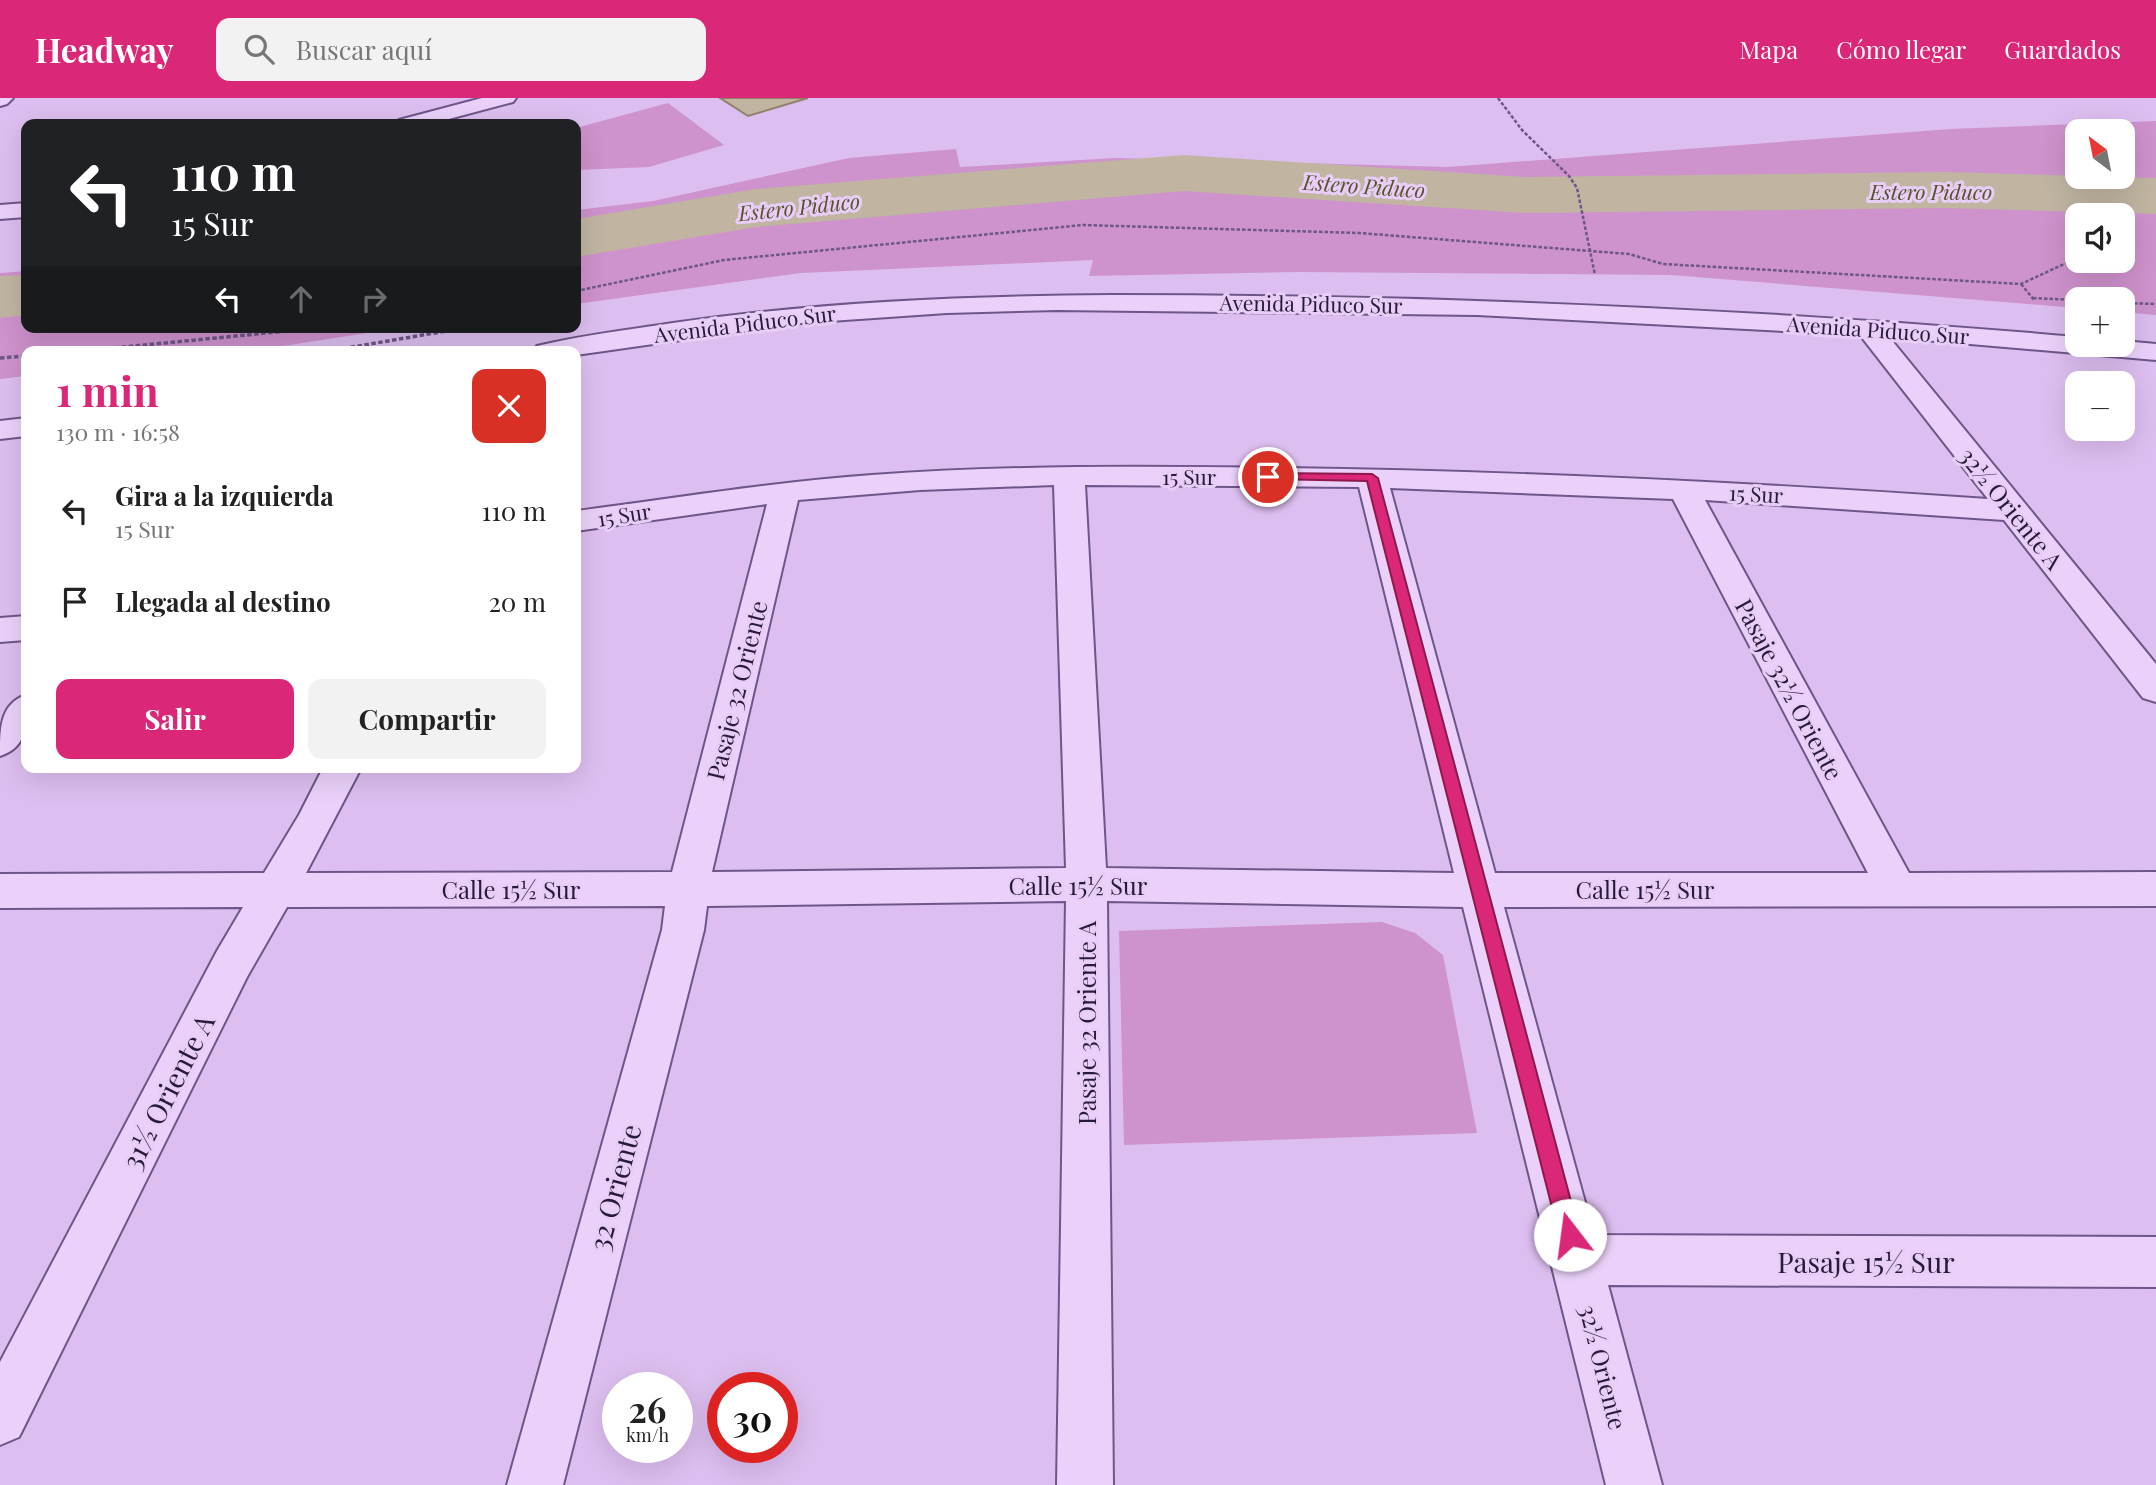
<!DOCTYPE html>
<html lang="es">
<head>
<meta charset="utf-8">
<style>
	:root { --surface:#fff; --page:#f2f2f2; --text:#222; --muted:#767676; --accent:#db2777 }
	body { margin:0; font-family:"Playfair Display",serif; background:var(--page); color:var(--text); height:100vh; display:flex; flex-direction:column; font-size:26px; white-space:nowrap }
	* { box-sizing:border-box; margin:0 }
	p { font-size:23px; color:var(--muted) }
	.icon { flex:none; width:38px; height:38px; fill:none; stroke:currentColor; stroke-width:2; stroke-linecap:round; stroke-linejoin:round }
	.map { position:relative; flex:1; overflow:hidden }
	.panel { position:absolute; left:21px; top:248px; width:560px; height:427px; display:flex; flex-direction:column; background:var(--surface); border-radius:14px; box-shadow:0 7px 28px #0002 }
	.panel>* { flex:none }
	.hud { position:absolute; left:21px; top:21px; width:560px; height:214px; border-radius:14px; box-shadow:0 7px 28px #0002; background:#202124; color:#fff; overflow:hidden }
	.needle { width:46px; rotate:328deg }
	.controls { position:absolute; left:2065px; top:21px; display:grid; gap:14px }
	.controls a { display:grid; place-items:center; width:70px; height:70px; border-radius:14px; background:var(--surface); box-shadow:0 7px 28px #0002; font-size:35px }
	.speed { position:absolute; left:602px; top:1274px; display:flex; gap:14px; font-size:35px; font-weight:700; text-align:center }
	.speed>* { display:grid; place-content:center; width:91px; height:91px; border-radius:50%; background:var(--surface); box-shadow:0 7px 28px #0002; line-height:1 }
	.speed small { font-size:18px; font-weight:400 }
	.speed .limit { border:10px solid #d22; background:#fff; color:#111 }
	.pin { position:absolute; display:grid; place-items:center; width:60px; height:60px; color:#fff; margin:-30px; border:4px solid #fff; border-radius:50%; box-shadow:0 2px 7px #0007 }
	.me { position:absolute; width:77px; margin:-38px; rotate:345deg; stroke-linejoin:round; filter:drop-shadow(0 0 5px #0008) }
	.turn { display:flex; align-items:center; gap:24px; height:147px; padding:0 35px; font-size:32px }
	.turn .icon { width:91px; height:91px; stroke-width:2.5 }
	.turn b { display:block; font-size:49px; line-height:60px }
	.lanes { display:flex; align-items:center; height:66px; padding:0 35px; background:#0003; justify-content:center; gap:35px; direction:ltr }
	.lanes .off { opacity:.35 }
	.round { display:grid; place-items:center; flex:none; width:74px; height:74px; border-radius:14px; background:var(--page) }
	.overview { display:flex; align-items:center; justify-content:space-between; height:119px; padding:0 35px }
	h1 { font-size:42px; font-weight:700; line-height:52px; color:var(--accent) }
	.action { display:flex; gap:14px; margin-top:auto; padding:14px 35px }
	.action a { flex:1; height:80px; border-radius:14px; background:var(--accent); color:#fff; font-size:28px; font-weight:700; line-height:80px; text-align:center }
	.action a+a { background:var(--page); color:var(--text) }
	ul { padding:0; list-style:none }
	li { display:flex; align-items:center; gap:21px; height:91px; padding:0 35px }
	li div { flex:1 }
	li b { display:block; font-size:26px }
	li em { font-style:normal }
	header { display:flex; align-items:center; gap:42px; box-sizing:border-box; height:98px; padding:0 35px; background:var(--accent); color:#fff }
	header strong { font-size:33px }
	nav { display:flex; gap:38px; margin-inline-start:auto; font-size:24px }
	.search { width:490px; height:63px; background:var(--page); display:flex; align-items:center; gap:18px; box-sizing:border-box; padding:0 24px; border-radius:14px; color:var(--muted); font-size:26px }
	.map>svg:first-child { display:block }
	.green { fill:#ce92cc; fill-rule:evenodd }
	.water { fill:#c1b5a2; stroke:#8f8269; stroke-width:2 }
	.lines { fill:none; stroke-linecap:round; stroke-linejoin:round }
	.river { fill:#c1b5a2; fill-rule:evenodd }
	.street-casing { stroke:#6d5689; stroke-width:4 }
	.path-far1 { stroke:#6d5689; stroke-width:2.5; stroke-dasharray:3.5 2; stroke-linecap:butt }
	.path { stroke:#6d5689; stroke-width:3.5; stroke-dasharray:4.5 2.5; stroke-linecap:butt }
	.street { fill:#ebd1fa; fill-rule:evenodd }
	.route { fill:#db2777; stroke:#8e194d; stroke-width:2 }
	.labels { text-anchor:middle; dominant-baseline:central; stroke-width:6; stroke-linejoin:round; paint-order:stroke }
	.far-water-label { font-size:21px; font-style:italic; fill:#58512a; stroke:#e8cef7 }
	.far-street-label { font-size:21px; fill:#271b38; stroke:#e8cef7 }
	.street-label { font-size:24px; fill:#271b38; stroke:#e8cef7 }
	.near-street-label { font-size:28px; fill:#271b38; stroke:#e8cef7 }
</style>
</head>
<body>
<header>
<strong>Headway</strong>
<div class="search"><svg class="icon" aria-label="search" viewBox="0 0 24 24"><circle cx="10" cy="10" r="6"/><path d="M15 15l6 6"/></svg>Buscar aquí</div>
<nav><a>Mapa</a><a>Cómo llegar</a><a>Guardados</a></nav>
</header>
<div class="map">
<svg width="2156" height="1387" viewBox="0 0 2156 1387">
	<rect width="100%" height="100%" fill="#ddbef0"/>
	<g class="green">
		<path d="M668,5L724,47L649,69L576,72V30Z"/>
		<path d="M2156,23V217L2123,214V201H2077V210L1671,177L1298,174L1089,178L1093,162L801,175L576,206V112L653,103L849,60L956,51L960,69L1116,60L1448,69L1951,31ZM2123,33V79H2077V33ZM2077,117H2123V163H2077Z"/>
		<path d="M26,173V229H406L245,254H26V278L0,281V175Z"/>
		<path d="M1382,824L1415,835L1443,857L1477,1035L1124,1047L1119,833Z"/>
	</g>
	<path class="water" d="M720,0H808L748,18Z"/>
	<g class="lines">
		<g class="river">
			<path d="M1184,57L1525,79L1945,74L2156,80V116L1945,110L1525,115L1184,93L756,129L576,159V121L756,91Z"/>
			<path d="M26,177V217L0,220V178Z"/>
		</g>
		<defs>
			<g id="street">
				<path d="M0,0H13L7,6L0,8Z"/>
				<path d="M482,0H516L513,4L430,26H395L399,22Z"/>
				<path d="M26,105V119L0,121V107Z"/>
				<path d="M1112,197C1435,197 1756,211 2077,239V247H2123V243L2156,246V262L1889,239L2156,566V604L2143,600L2004,422L1705,402L1909,775L2156,774V808L1504,809L1594,1137L2156,1139V1189L1608,1187L1662,1387H1606L1463,809L1107,803L1113,1387H1057L1066,803L707,808L704,832L563,1387H507L662,832L665,808L287,809L247,879L19,1339L0,1347V1264L217,853L243,809L0,810V776L264,775L299,717L323,670H361L306,775L672,774L767,406L576,433V413C675,400 773,384 872,377C1010,367 1147,368 1285,370C1520,373 1754,385 1988,401L1860,237L1477,217L1057,212L947,215L801,225L576,257V254H534L537,248C582,237 628,232 673,225C819,204 965,198 1112,197ZM1054,387L1066,770L712,774L798,402L920,392ZM1085,387L1359,389L1454,775L1106,770ZM1390,390L1673,401L1868,775H1495Z"/>
				<path d="M26,320V338L0,341V323Z"/>
				<path d="M26,518V542L0,544V520Z"/>
				<path d="M26,597C27,623 29,649 0,658C0,630 0,606 26,597Z"/>
			</g>
		</defs>
		<use href="#street" class="street-casing"/>
		<g class="path-far1">
			<path d="M1498,0L1522,32L1569,78L1577,90L1595,177"/>
			<path d="M2021,186L2035,203"/>
			<path d="M576,193L724,162L1083,127L1359,135L1629,156L1663,166L2021,186L2077,160"/>
			<path d="M2033,200L2077,202"/>
			<path d="M2123,205L2156,206"/>
		</g>
		<g class="path">
			<path d="M73,254L328,229"/>
			<path d="M323,254L470,229"/>
			<path d="M0,260L26,258"/>
		</g>
		<use href="#street" class="street"/>
	</g>
	<path class="route" d="M1268,375L1372,376L1378,380L1580,1137L1577,1144L1570,1147L1562,1144L1559,1137L1367,383L1264,381L1262,379Z"/>
	<g class="labels">
		<g class="far-water-label">
			<text transform="translate(1364 87) rotate(4)">Estero Piduco</text>
			<text x="1931" y="93">Estero Piduco</text>
			<text transform="translate(799 108) rotate(-6)">Estero Piduco</text>
		</g>
		<g class="far-street-label">
			<text transform="translate(1311 205) rotate(1)">Avenida Piduco Sur</text>
			<text transform="translate(745 225) rotate(-7)">Avenida Piduco Sur</text>
			<text transform="translate(1878 231) rotate(4)">Avenida Piduco Sur</text>
			<text x="1189" y="378">15 Sur</text>
			<text transform="translate(1756 395) rotate(3)">15 Sur</text>
			<text transform="translate(624 416) rotate(-9)">15 Sur</text>
		</g>
		<g class="street-label">
			<text transform="translate(2012 410) rotate(51)">32½ Oriente A</text>
			<text transform="translate(1790 591) rotate(62)">Pasaje 32½ Oriente</text>
			<text transform="translate(736 592) rotate(-76)">Pasaje 32 Oriente</text>
			<text x="1078" y="787">Calle 15½ Sur</text>
			<text x="511" y="791">Calle 15½ Sur</text>
			<text x="1645" y="791">Calle 15½ Sur</text>
			<text transform="translate(1086 925) rotate(-90)">Pasaje 32 Oriente A</text>
			<text transform="translate(1604 1269) rotate(76)">32½ Oriente</text>
		</g>
		<g class="near-street-label">
			<text transform="translate(167 993) rotate(-63)">31½ Oriente A</text>
			<text transform="translate(614 1089) rotate(-75)">32 Oriente</text>
			<text x="1866" y="1163">Pasaje 15½ Sur</text>
		</g>
	</g>
</svg>
<div class="controls">
<a><svg class="needle" viewBox="-14 -14 28 28"><path d="M0-13l5 13h-10z" fill="#e53935"/><path d="M0 13l5-13h-10z" fill="#767676"/></svg></a>
<a><svg class="icon" aria-label="sound" viewBox="0 0 24 24"><path d="M4 9h4l5-4v14l-5-4H4zM17 9q2 3 0 6"/></svg></a>
<a>+</a>
<a>−</a>
</div>
<div class="speed"><div>26<small>km/h</small></div><div class="limit">30</div></div>
<div class="pin" style="left:1268px;top:379px;background:#d93025"><svg class="icon" aria-label="arrive" viewBox="0 0 24 24"><path d="M6 21V4h12l-3 4 3 4H6"/></svg></div>
<svg class="me" style="left:1570px;top:1137px" viewBox="-20 -20 40 40"><circle r="19" fill="#fff"/><path d="M0-13L10 11 0 6-10 11z" fill="#db2777"/></svg>
<div class="hud">
<div class="turn"><svg class="icon" aria-label="left" viewBox="0 0 24 24"><path d="M17 20v-9H6M10 6l-5 5 5 5"/></svg><div><b>110 m</b>15 Sur</div></div>
<div class="lanes"><svg class="icon" aria-label="left" viewBox="0 0 24 24"><path d="M17 20v-9H6M10 6l-5 5 5 5"/></svg><svg class="icon off" aria-label="ahead" viewBox="0 0 24 24"><path d="M12 20V5M6 11l6-6 6 6"/></svg><svg class="icon off" aria-label="right" viewBox="0 0 24 24"><path d="M7 20v-9h11M14 6l5 5-5 5"/></svg></div>
</div>
<section class="panel">
<div class="overview"><div><h1>1 min</h1><p>130 m · 16:58</p></div><a class="round" style="background:#d93025;color:#fff"><svg class="icon" aria-label="close" viewBox="0 0 24 24"><path d="M6 6l12 12M18 6L6 18"/></svg></a></div>
<ul>
<li><svg class="icon" aria-label="left" viewBox="0 0 24 24"><path d="M17 20v-9H6M10 6l-5 5 5 5"/></svg><div><b>Gira a la izquierda</b><p>15 Sur</p></div><em>110 m</em></li>
<li><svg class="icon" aria-label="arrive" viewBox="0 0 24 24"><path d="M6 21V4h12l-3 4 3 4H6"/></svg><div><b>Llegada al destino</b></div><em>20 m</em></li>
</ul>
<div class="action"><a>Salir</a><a>Compartir</a></div>
</section>
</div>
</body>
</html>
